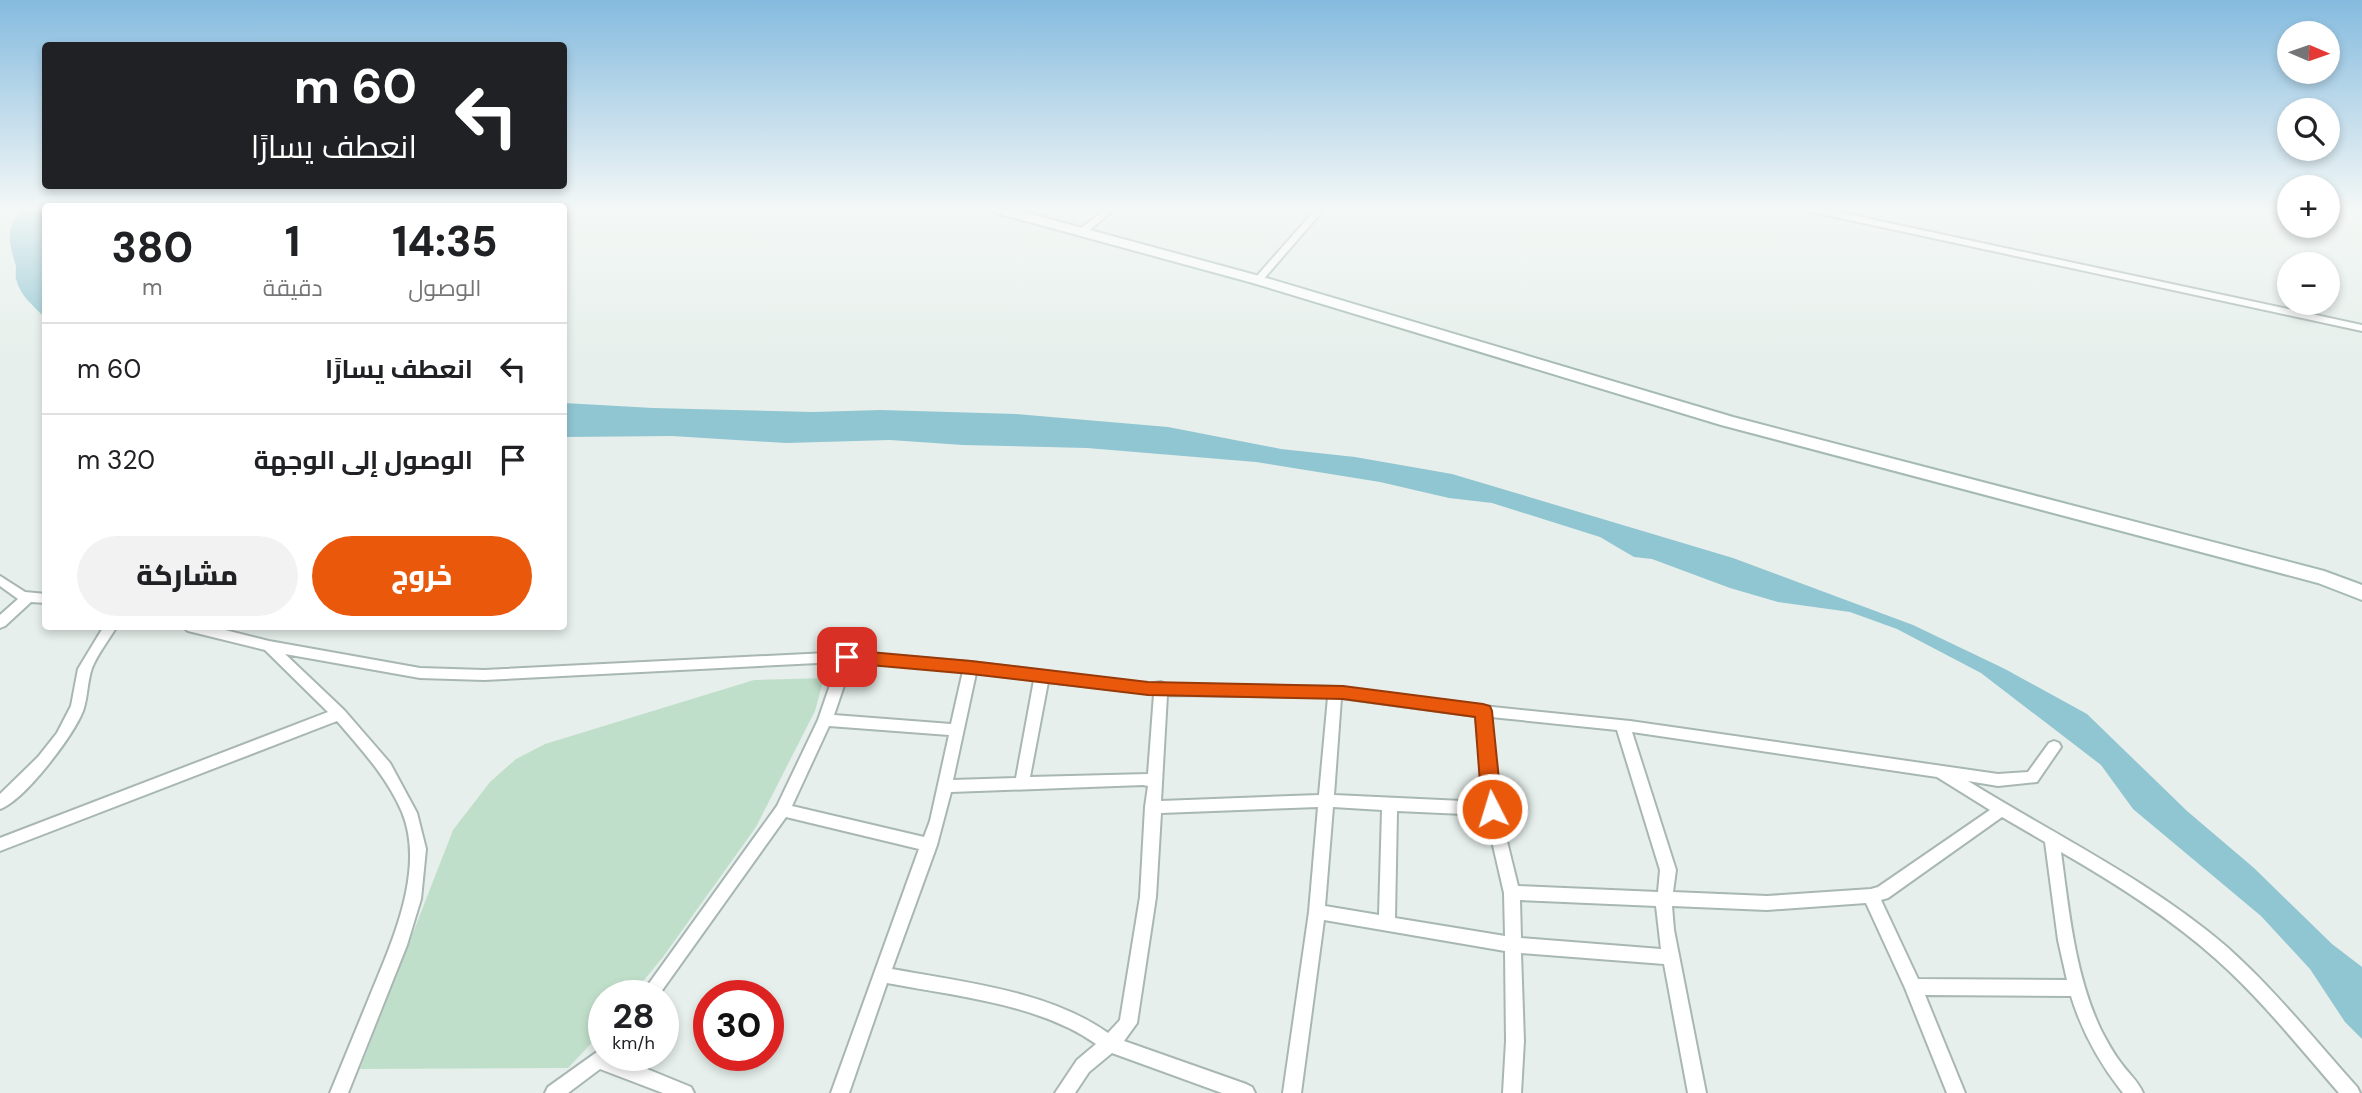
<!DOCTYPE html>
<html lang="ar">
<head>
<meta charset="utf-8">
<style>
	:root { --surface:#fff; --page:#f2f2f2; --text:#202124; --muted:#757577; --line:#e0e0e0; --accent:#ea580c }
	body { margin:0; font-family:"DM Sans",Cairo,sans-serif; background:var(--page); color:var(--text); direction:rtl; height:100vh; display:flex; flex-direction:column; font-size:26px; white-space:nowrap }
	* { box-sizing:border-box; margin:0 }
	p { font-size:23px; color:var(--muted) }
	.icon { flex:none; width:38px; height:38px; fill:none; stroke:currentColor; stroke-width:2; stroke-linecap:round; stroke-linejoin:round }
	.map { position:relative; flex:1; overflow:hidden; direction:ltr }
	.panel { position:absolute; left:42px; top:203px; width:525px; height:427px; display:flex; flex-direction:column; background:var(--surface); border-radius:7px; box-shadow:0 4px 10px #0003; direction:rtl }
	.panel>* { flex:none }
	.banner { position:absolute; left:42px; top:42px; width:525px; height:147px; border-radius:7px; box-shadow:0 4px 10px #0003; direction:rtl; background:#202124; color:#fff; overflow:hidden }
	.needle { width:46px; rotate:92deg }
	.controls { position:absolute; left:2277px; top:21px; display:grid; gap:14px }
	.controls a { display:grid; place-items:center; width:63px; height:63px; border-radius:50%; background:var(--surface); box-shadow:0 4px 10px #0003; font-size:35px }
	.speed { position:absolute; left:588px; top:980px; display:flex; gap:14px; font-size:35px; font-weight:700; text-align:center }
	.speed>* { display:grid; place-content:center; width:91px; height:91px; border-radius:50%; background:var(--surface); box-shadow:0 4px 10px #0003; line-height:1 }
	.speed small { font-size:18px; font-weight:400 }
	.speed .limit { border:10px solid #d22; background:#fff; color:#111 }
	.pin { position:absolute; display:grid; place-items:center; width:60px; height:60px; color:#fff; margin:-30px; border-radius:14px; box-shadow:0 4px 10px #0006 }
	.me { position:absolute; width:77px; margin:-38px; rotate:355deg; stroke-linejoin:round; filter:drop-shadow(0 0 5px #0008) }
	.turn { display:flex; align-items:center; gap:24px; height:147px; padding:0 35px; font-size:32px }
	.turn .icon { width:91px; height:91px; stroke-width:2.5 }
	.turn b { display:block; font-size:49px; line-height:60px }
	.eta { display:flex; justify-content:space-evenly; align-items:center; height:119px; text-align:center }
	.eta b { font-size:42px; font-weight:800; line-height:49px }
	.cta { display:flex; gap:14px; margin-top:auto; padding:14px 35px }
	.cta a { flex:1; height:80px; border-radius:42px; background:var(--accent); color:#fff; font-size:28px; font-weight:800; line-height:80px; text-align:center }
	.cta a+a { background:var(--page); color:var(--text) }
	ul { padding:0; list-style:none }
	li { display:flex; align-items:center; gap:21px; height:91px; padding:0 35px; border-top:2px solid var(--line) }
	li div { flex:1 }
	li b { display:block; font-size:26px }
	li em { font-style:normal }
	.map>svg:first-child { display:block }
	.green { fill:#c0dfca }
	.water { fill:#90c5d2 }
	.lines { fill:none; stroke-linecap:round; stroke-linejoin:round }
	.street-casing { stroke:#a8b7b3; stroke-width:4 }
	.secondary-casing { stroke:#a5bab4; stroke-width:4 }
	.street { fill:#fff; fill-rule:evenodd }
	.secondary { fill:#fff; fill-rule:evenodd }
	.route { fill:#ea580c; stroke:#983908; stroke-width:2 }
</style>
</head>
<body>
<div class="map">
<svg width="2362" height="1093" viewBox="0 0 2362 1093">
	<rect width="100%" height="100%" fill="#e6efeb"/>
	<path class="green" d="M824,678L815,711L756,827L663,957L631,996H604V1030L568,1068L360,1069L453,830L490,782L516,759L545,744L754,680Z"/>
	<g class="water">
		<path d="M22,208H45V318C34,306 20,296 16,279C15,274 17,268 15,263C8,238 6,230 22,208Z"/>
		<path d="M564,403L653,408L813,412L881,410L1016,414L1168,427L1281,449L1355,457L1452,474L1733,558L1913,625L2005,669L2087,714L2187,811L2254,868L2332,944L2362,967V1039L2345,1022L2310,969L2261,916L2133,809L2101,765L1981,673L1897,629L1850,612L1778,602L1730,588L1652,559L1634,557L1600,537L1492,503L1449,498L1380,482L1256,462L1087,448L963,445L890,440L786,443L672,436L564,437Z"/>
	</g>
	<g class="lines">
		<defs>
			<g id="street">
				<path d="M1107,208H1116L1086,233H1080V229Z"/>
				<path d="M1317,208H1325L1261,282H1255V278Z"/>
				<path d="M1804,208H1819L2362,325V331L1808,211Z"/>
				<path d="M0,576L25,592L46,594V603L31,602L5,626L0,628V615L18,599L0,586Z"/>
				<path d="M104,626H117C109,640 98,653 92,668C87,682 88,697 83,711C73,736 25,800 0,809V794L38,757L57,733L71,706L78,669Z"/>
				<path d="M182,626H209L269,641L420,668L484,670L847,652L971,662L1148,684L1161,682L1166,684L1335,687L1483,706L1630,721L1998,774L2028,772L2049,743L2054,741L2059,743L2061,747L2037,782L1998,786L1968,781C2055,835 2149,880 2227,947C2274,989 2315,1040 2357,1087L2360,1093H2339C2299,1047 2261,999 2216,959C2169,917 2115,883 2061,852C2069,912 2075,975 2101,1030C2107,1041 2113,1053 2121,1063C2128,1073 2138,1081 2143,1093H2123C2100,1064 2082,1032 2071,996L1925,995L1965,1093H1947L1905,988L1866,903L1767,910L1672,906L1674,930L1706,1093H1688L1664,964L1521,953L1524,1041L1521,1093H1503L1506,1041L1505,951L1324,920L1301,1093H1283L1309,912L1318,807L1161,813L1156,897L1137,1023L1124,1041L1246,1084L1252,1087L1255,1093H1222L1112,1053L1089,1072L1075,1093H1055L1077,1060L1096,1044C1040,1004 955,996 887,983L849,1093H831L919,849L786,817L658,996H640L777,806L818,720L838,662L484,680L420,678L285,654L344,710L390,763L417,813L426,849L421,899L407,945L348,1093H330C343,1061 356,1030 369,998C391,944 426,870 402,812C387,777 361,749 337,721L0,851V838L328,712L265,650L188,631ZM852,662L963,671L951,724L834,715ZM976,673L1034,680L1016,778L953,780ZM1048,682L1154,694L1148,774L1030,777ZM1167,695L1328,697L1319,795L1161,801ZM1341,698L1476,716L1484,802L1334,795ZM1491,717L1617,730L1660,870L1658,892L1518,886L1499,809ZM829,726L949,735L930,821L924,837L792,806ZM1632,732L1937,777L1990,810L1878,887L1871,889L1767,896L1673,892L1676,870ZM1143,785L1148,786L1145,807L1140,897L1120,1020L1108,1033C1049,991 963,982 892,969L937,845L951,792ZM1333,807L1382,810L1379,915L1325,906ZM1397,811L1486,815L1504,893L1505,936L1395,918ZM2002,817L2045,842L2058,940L2067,980L1918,979L1881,900L1888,898ZM1520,900L1656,906L1661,949L1521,938Z"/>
				<path d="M604,1047V1055H613L691,1087L694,1093H663L600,1069L568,1093H545L548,1087Z"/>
			</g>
			<path id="secondary" d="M987,208H1009L1263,277L1733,417L2324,571L2362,585V600L2318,583L1721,425L1253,283L989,211Z"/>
		</defs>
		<use href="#street" class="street-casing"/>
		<use href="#secondary" class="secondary-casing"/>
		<use href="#street" class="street"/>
		<use href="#secondary" class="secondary"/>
	</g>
	<linearGradient id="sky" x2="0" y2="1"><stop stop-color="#85bbdf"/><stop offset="0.58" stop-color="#f4f8f6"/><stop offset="1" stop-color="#f4f8f6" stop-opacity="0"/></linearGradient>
	<rect width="2362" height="361" fill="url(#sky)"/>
	<path class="route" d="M847,650L971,661L1148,682L1343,686L1483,704L1490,706L1492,711L1502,809L1499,815L1492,817L1485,815L1482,809L1475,717L1343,699L1148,695L971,674L847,663L841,661L839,657L841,652Z"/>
</svg>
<div class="controls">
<a><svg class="needle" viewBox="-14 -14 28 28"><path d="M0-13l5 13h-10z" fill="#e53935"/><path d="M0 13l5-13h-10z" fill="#757577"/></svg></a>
<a><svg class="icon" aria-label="search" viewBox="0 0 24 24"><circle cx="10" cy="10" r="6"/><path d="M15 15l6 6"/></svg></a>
<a>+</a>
<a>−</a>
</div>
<div class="speed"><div>28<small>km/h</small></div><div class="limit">30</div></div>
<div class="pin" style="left:847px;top:657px;background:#d93025"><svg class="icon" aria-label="arrive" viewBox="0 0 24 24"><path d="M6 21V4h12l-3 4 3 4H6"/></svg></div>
<svg class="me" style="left:1492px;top:809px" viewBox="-20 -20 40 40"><circle r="17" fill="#ea580c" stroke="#fff" stroke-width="3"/><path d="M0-11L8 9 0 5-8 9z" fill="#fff"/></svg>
<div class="banner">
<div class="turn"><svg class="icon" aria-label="left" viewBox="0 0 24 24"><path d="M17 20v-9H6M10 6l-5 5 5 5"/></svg><div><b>60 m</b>انعطف يسارًا</div></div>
</div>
<section class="panel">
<div class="eta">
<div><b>14:35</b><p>الوصول</p></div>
<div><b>1</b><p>دقيقة</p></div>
<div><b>380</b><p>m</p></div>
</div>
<ul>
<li><svg class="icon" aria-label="left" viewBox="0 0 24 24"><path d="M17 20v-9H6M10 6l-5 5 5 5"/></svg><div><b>انعطف يسارًا</b></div><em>60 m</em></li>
<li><svg class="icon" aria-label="arrive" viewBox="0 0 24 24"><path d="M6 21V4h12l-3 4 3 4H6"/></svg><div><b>الوصول إلى الوجهة</b></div><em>320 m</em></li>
</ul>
<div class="cta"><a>خروج</a><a>مشاركة</a></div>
</section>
</div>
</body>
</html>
